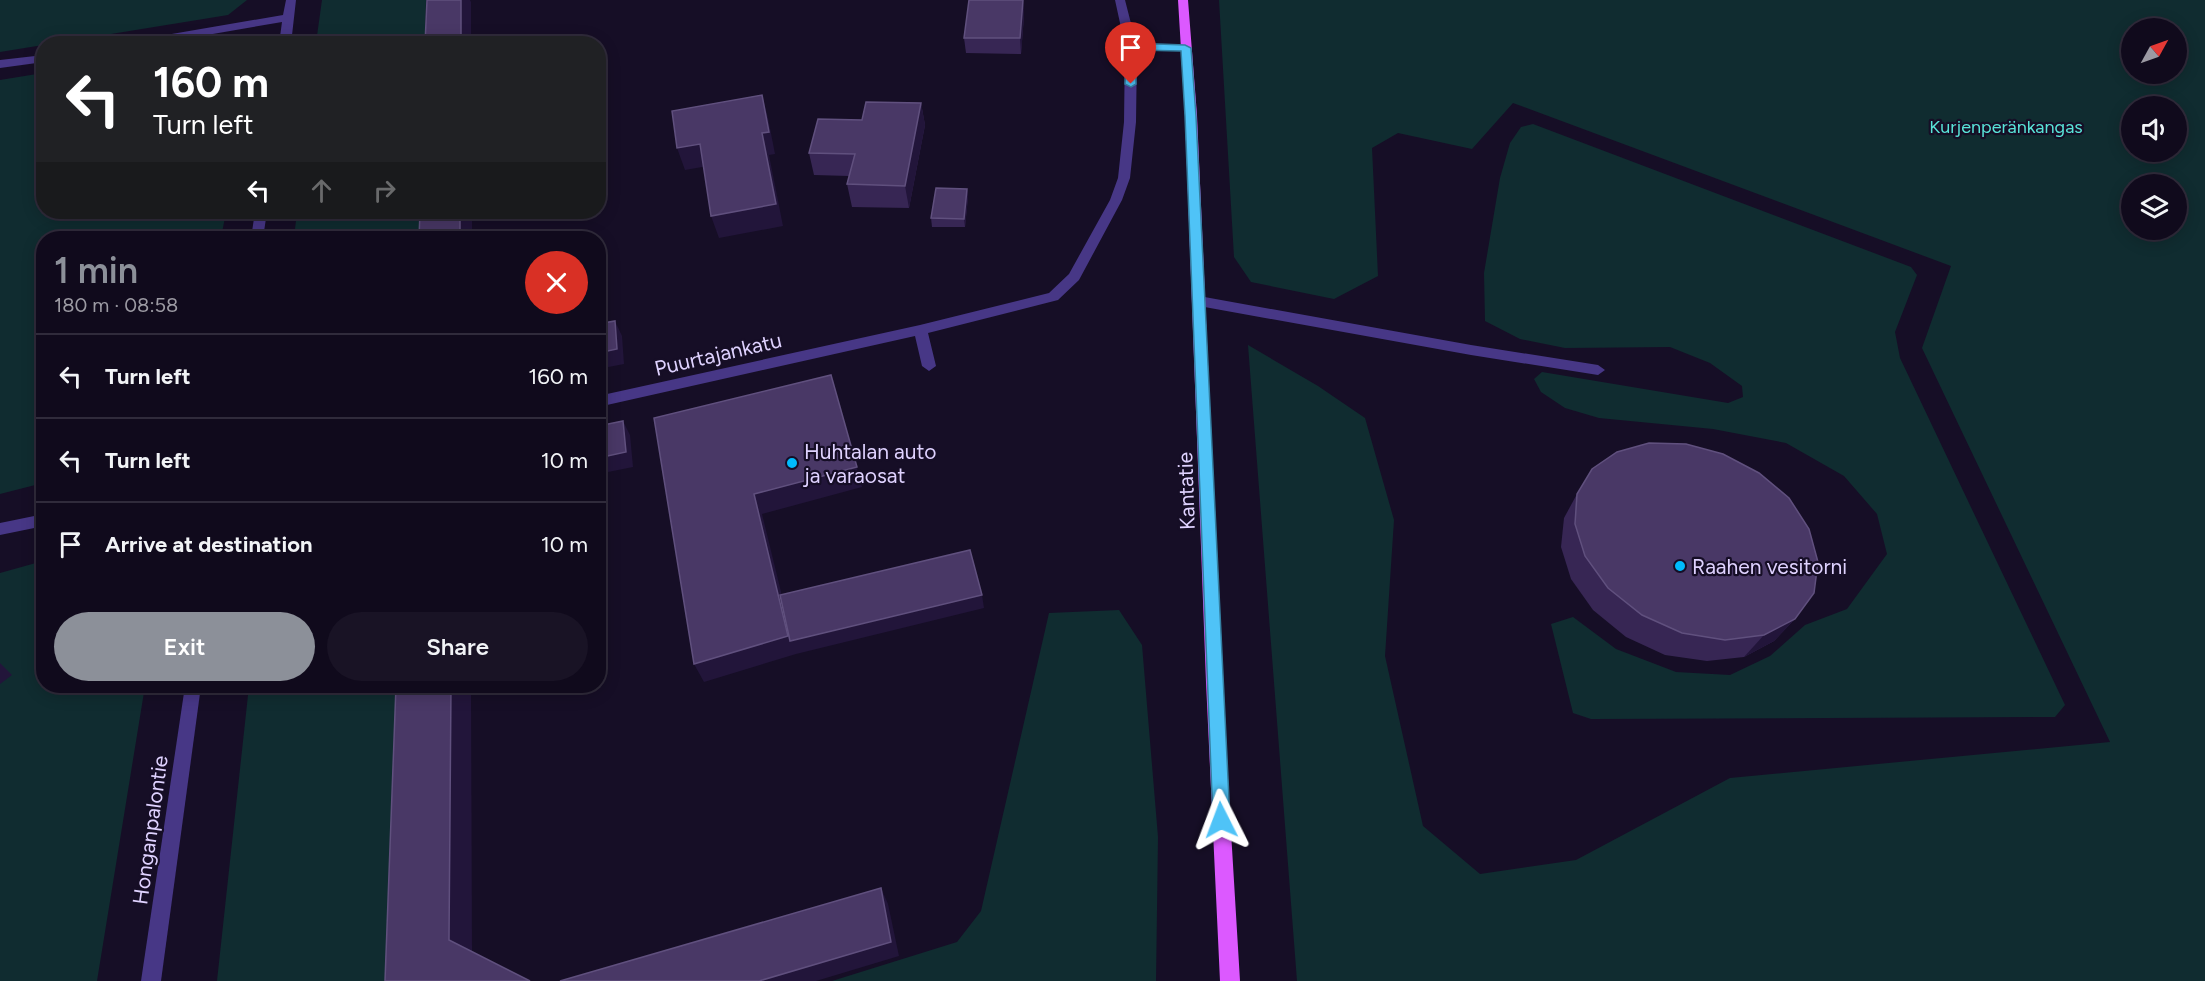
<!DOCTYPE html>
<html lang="en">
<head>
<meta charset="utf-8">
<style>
	:root { --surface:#100a1c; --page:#191325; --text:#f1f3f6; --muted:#9c9aa3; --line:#302b3b; --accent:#8c9099 }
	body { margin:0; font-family:Figtree,sans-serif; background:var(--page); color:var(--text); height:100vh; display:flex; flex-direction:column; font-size:22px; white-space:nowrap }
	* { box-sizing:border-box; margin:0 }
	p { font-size:20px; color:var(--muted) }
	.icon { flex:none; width:33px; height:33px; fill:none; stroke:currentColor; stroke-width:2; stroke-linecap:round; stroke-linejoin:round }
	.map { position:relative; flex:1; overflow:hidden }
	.panel { position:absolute; left:36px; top:231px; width:570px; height:462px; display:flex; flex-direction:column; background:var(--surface); border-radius:24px; box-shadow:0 3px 15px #0003,0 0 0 2px var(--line) }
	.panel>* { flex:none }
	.guide { position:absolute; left:36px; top:36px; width:570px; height:183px; border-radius:24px; box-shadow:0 3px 15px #0003,0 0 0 2px var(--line); background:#202124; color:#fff; overflow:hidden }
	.needle { width:39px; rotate:50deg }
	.controls { position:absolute; left:2121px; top:18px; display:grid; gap:12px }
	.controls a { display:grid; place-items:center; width:66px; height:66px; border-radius:50%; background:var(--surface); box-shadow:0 3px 15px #0003,0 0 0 2px var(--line); font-size:30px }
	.pin { position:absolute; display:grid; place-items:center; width:51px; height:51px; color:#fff; margin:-62px -26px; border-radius:50% 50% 50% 0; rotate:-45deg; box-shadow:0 0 6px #0007 }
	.pin .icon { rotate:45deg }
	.me { position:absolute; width:66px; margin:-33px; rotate:357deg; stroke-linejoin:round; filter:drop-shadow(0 0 4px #0008) }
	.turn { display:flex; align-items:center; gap:21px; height:126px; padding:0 18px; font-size:27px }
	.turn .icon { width:78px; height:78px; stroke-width:2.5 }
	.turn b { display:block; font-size:42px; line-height:51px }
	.lanes { display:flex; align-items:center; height:57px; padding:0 18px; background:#0003; justify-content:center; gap:30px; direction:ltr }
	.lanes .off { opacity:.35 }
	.round { display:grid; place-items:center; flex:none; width:63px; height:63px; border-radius:32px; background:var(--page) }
	.summary { display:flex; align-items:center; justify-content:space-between; height:102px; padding:0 18px }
	h1 { font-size:36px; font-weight:600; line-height:45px; color:var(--accent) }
	.cta { display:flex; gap:12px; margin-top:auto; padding:12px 18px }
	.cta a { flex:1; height:69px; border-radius:36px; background:var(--accent); color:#fff; font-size:24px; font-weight:600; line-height:69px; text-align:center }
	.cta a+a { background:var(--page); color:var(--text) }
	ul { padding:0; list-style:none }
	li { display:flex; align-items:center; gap:18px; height:84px; padding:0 18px; border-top:2px solid var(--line) }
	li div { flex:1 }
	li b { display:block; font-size:22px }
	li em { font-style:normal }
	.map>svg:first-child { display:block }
	.green { fill:#102c30; fill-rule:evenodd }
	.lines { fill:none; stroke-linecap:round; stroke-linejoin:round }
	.minor { fill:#473786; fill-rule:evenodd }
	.major { fill:#dc59ff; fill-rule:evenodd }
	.wall { fill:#372654 }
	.shaded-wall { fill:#22153a }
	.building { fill:#493866; stroke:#60507e; stroke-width:1.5 }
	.route { fill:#4fc3f7; stroke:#337fa1; stroke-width:1.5 }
	.poi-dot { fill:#00bbfd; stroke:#160e26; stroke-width:2 }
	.labels { text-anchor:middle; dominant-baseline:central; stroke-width:4.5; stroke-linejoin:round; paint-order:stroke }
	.far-park-label { font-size:18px; fill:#59e4d8; stroke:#160e26 }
	.street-label { font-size:21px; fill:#dfd2ff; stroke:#160e26 }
	.poi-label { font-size:21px; fill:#dfd2ff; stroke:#160e26; text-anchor:start }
</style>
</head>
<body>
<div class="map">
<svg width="2205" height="981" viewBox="0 0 2205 981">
	<rect width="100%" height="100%" fill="#160e26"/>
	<g class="green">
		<path d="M0,0H247L228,15L0,52Z"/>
		<path d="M322,0H426L425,43H316Z"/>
		<path d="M1219,0H2205V981H1297L1248,345L1318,386L1365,418L1394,520L1385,656L1423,826L1480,874L1576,860L1730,778L2110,742L1922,348L1951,266L1513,103L1472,149L1398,133L1372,148L1378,276L1334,299L1251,282L1234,257ZM2132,28H2176V74H2132ZM2132,106H2176V152H2132ZM2132,184H2176V230H2132Z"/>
		<path d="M43,73L44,212H226L221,238H44L43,483L0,494V80Z"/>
		<path d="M1533,124L1911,267L1917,275L1895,332L1900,358L2065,705L2055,717L1591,719L1573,713L1551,624L1573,617L1616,649L1676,672L1730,675L1770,656L1805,625L1847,609L1887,554L1877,514L1844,476L1786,443L1713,429L1599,418L1565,408L1541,392L1534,379L1542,372L1728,403L1743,397L1742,386L1710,363L1670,347L1565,348L1520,339L1485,321L1484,273L1500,178L1510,143L1521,127Z"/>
		<path d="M297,212H422L421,238H294Z"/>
		<path d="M43,561L44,686H145L97,981H0V573Z"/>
		<path d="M1119,610L1142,645L1158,837L1156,981H832L957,942L981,911L1049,613Z"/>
		<path d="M249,686H409L401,981H217Z"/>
	</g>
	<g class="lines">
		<g class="minor">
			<path d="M286,0H296L291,44H279L282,22L155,44H126L131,41L283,15Z"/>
			<path d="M1115,0H1125L1136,43L1185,45L1191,48L1185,51L1137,50L1136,122L1130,178L1122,200L1079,280L1058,300L928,333L936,366L929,371L922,366L915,336L598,407V396L920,325L1049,293L1069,274L1110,200L1118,178L1124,122L1125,46Z"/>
			<path d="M44,55V62L0,68V60Z"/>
			<path d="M255,212H267L263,238H251Z"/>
			<path d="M1199,296L1471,345L1598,365L1605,370L1598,375L1471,355L1199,306L1192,301Z"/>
			<path d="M44,514V526L0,535V523Z"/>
			<path d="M185,686H201L161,981H141Z"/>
		</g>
		<path class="major" d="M1178,0H1188L1197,115L1222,682L1240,981H1220L1206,682L1185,115Z"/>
	</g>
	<g class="wall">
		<path d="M1023,0L1024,16L1021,54L966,53L964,38Z"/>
		<path d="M921,103L925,125L909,208L852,207L847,184L849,176L814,175L809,153Z"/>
		<path d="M967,189L968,197L965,227H932L931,218Z"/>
		<path d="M1577,494L1795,619L1774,641L1744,657L1707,661L1665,655L1626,637L1593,610L1571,579L1561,547L1564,518Z"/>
	</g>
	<g class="shaded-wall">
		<path d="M461,0H470L471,2V44H461Z"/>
		<path d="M1023,0L1024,16L1021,54L1020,38Z"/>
		<path d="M762,95L768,118L775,154L769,155L783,226L719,238L711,216L762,133Z"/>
		<path d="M921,103L925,125L909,208L905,186Z"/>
		<path d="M700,144L708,166L685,170L677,148Z"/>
		<path d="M967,189L968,197L965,227L964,219Z"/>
		<rect x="460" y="212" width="12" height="26"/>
		<path d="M615,321L622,336L624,364L598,369V353Z"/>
		<path d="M831,375L862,487L762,514L793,641L982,595L984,608L796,654L704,682L694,664L754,494Z"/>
		<path d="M623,421L630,435L633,467L598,474V458Z"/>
		<path d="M1795,619L1774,641L1744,657L1764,635Z"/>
		<path d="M0,663L12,675L0,684Z"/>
		<path d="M451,686H471L472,954L449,940Z"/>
		<path d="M881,888L888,904L899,956L816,981H759Z"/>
	</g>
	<g class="building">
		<path d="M427,0H461V44H425Z"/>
		<path d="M969,0H1023L1020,38H964Z"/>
		<path d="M762,95L769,132L762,133L776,204L711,216L700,144L677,148L672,111Z"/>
		<path d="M866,102L921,103L905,186L847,184L855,154L809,153L818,119L862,120Z"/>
		<path d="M936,188L967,189L964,219L931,218Z"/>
		<path d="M420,212H460V238H419Z"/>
		<path d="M615,321L617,349L598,353V324Z"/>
		<path d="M831,375L857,467L754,494L788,636L694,664L654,418Z"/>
		<path d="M623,421L626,452L598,458V426Z"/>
		<path d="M1649,443L1686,444L1723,454L1759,473L1789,498L1809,529L1818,562L1814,593L1795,619L1764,635L1725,640L1682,633L1642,615L1608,588L1585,556L1575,524L1577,494L1592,469L1617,452Z"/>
		<path d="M970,550L982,595L790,641L780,595Z"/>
		<path d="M396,686H451L449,940L530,981H385Z"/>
		<path d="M881,888L891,942L759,981H560Z"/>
	</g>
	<path class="route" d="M1131,43L1185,45L1191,48L1196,116L1230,820L1227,825L1221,828L1216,825L1213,820L1185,116L1181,51L1136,50V84L1131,87L1125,84L1126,46Z"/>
	<g class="poi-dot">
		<circle cx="792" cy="463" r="6"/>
		<circle cx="1680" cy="566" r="6"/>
	</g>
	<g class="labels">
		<g class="far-park-label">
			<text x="2006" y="127">Kurjenperänkangas</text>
		</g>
		<g class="street-label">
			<text transform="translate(718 354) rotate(-13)">Puurtajankatu</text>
			<text transform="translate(1186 491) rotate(-92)">Kantatie</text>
			<text transform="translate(150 830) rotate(-82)">Honganpalontie</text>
		</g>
		<g class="poi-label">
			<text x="804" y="451">Huhtalan auto<tspan x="804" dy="24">ja varaosat</tspan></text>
			<text x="1692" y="566">Raahen vesitorni</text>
		</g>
	</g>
</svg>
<div class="controls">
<a><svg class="needle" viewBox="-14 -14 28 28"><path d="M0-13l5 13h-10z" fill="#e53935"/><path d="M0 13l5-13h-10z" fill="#9c9aa3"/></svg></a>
<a><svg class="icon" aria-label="sound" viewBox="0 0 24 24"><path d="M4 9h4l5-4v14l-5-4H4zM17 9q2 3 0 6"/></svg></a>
<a><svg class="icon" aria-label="layers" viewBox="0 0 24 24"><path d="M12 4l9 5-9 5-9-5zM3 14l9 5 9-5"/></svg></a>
</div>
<div class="pin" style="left:1131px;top:84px;background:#d93025"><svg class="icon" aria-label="arrive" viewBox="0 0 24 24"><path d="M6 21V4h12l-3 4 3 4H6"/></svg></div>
<svg class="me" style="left:1221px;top:820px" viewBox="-20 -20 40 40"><path d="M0-17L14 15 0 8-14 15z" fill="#4fc3f7" stroke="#fff" stroke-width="4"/></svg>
<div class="guide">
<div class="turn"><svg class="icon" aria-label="left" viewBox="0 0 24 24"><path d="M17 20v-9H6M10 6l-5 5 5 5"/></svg><div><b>160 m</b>Turn left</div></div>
<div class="lanes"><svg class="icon" aria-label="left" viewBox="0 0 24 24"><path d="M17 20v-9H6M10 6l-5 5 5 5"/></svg><svg class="icon off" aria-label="ahead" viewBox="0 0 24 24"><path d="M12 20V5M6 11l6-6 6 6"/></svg><svg class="icon off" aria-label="right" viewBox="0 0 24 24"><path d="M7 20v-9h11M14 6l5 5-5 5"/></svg></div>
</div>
<section class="panel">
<div class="summary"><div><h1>1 min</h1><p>180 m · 08:58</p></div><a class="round" style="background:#d93025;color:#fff"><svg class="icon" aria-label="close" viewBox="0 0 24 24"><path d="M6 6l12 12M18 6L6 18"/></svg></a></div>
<ul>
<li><svg class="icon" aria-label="left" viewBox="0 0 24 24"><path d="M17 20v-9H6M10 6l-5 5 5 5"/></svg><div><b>Turn left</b></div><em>160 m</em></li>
<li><svg class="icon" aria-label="left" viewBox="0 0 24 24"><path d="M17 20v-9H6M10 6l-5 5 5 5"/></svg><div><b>Turn left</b></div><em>10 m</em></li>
<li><svg class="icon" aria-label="arrive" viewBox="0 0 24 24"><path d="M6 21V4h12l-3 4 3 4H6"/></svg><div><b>Arrive at destination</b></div><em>10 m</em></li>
</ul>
<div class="cta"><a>Exit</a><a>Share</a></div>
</section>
</div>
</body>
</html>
